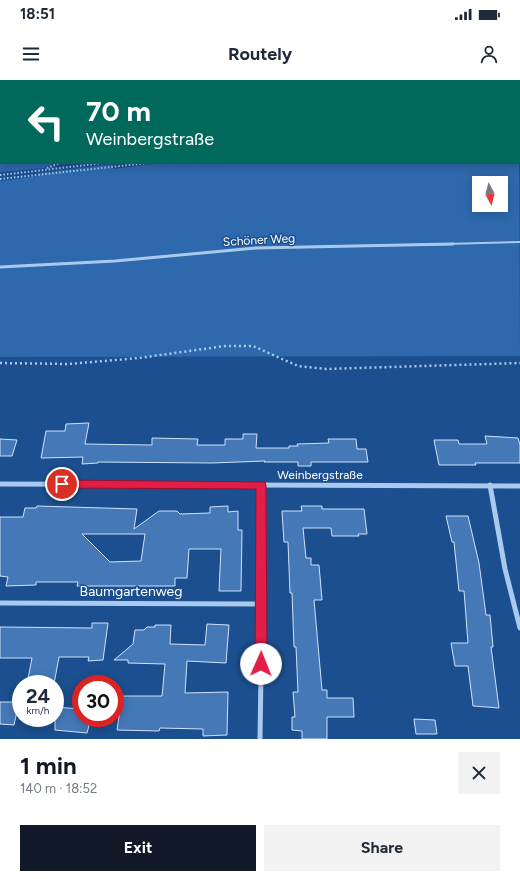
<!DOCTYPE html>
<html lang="en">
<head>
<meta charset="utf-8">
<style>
	:root { --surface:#fff; --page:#f2f2f3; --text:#1f2937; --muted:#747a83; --accent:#111827 }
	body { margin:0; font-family:Figtree,sans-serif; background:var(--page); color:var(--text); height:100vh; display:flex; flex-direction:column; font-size:15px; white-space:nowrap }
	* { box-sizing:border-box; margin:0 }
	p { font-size:13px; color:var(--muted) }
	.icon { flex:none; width:22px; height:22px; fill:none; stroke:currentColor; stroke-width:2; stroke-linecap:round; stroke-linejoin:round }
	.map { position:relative; height:659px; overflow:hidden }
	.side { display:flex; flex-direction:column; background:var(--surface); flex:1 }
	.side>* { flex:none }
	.banner { position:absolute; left:0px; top:0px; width:520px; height:84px; box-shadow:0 2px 10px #0003; background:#00695c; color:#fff; overflow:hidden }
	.needle { width:26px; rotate:173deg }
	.tools { position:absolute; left:472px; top:96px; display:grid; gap:8px }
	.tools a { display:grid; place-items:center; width:36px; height:36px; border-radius:0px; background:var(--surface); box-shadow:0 2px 10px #0003; font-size:20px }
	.speed { position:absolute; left:12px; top:595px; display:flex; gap:8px; font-size:20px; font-weight:700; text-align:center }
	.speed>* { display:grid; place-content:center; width:52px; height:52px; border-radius:50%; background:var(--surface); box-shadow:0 2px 10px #0003; line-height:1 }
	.speed small { font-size:10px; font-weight:400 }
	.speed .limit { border:6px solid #d22; background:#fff; color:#111 }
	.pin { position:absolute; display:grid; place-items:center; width:34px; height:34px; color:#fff; margin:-17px; border:2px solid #fff; border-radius:50%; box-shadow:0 1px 4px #0007 }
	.me { position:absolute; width:44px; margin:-22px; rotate:1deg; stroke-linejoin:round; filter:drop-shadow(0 0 3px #0008) }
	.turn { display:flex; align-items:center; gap:14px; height:84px; padding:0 20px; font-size:18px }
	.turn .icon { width:52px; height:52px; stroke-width:2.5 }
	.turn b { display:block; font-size:28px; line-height:34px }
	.round { display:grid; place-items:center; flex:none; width:42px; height:42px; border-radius:0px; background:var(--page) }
	.overview { display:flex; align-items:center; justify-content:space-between; height:68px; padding:0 20px }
	h1 { font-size:24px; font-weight:700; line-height:30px; color:var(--accent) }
	.cta { display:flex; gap:8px; margin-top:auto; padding:8px 20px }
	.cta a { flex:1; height:46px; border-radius:0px; background:var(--accent); color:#fff; font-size:16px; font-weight:700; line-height:46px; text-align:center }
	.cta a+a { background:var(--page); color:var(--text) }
	.status { display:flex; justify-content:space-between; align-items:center; height:28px; padding:0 20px; background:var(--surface); direction:ltr }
	.status svg { height:11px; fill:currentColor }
	header { display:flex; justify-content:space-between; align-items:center; height:52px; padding:0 20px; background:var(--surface); font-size:18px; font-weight:700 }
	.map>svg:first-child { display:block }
	.green { fill:#2e69ad; fill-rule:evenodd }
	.building { fill:#4478b7; stroke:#cfe3fa; fill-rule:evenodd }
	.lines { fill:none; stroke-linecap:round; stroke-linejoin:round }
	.path-far1 { stroke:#a9c9ee; stroke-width:2; stroke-dasharray:1.5 2; stroke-linecap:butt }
	.path { stroke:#a9c9ee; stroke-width:2.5; stroke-dasharray:2 3; stroke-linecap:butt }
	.service-far1 { stroke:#a9c9ee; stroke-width:2 }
	.service { stroke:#a9c9ee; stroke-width:3 }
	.minor { stroke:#a9c9ee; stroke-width:5 }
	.secondary { fill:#d6e6fa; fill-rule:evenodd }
	.route { fill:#e11d48; stroke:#92132f }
	.labels { text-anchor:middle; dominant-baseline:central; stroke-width:3; stroke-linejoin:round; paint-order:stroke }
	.street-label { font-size:12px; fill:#fff; stroke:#1b4f8f }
	.near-street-label { font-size:14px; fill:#fff; stroke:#1b4f8f }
</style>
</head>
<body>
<div class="status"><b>18:51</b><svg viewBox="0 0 49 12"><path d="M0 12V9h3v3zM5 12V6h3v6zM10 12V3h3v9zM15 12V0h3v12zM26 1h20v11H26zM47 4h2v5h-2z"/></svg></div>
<header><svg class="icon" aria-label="menu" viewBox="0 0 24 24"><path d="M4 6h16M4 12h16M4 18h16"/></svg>Routely<svg class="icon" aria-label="person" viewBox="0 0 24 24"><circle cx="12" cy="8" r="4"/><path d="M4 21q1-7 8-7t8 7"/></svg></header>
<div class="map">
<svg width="520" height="659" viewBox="0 0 520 659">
	<rect width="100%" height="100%" fill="#1b4f8f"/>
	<g class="green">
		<path d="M519,60L520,276L0,277V101L38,96L39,93L112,84L113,89L161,83H519ZM479,103H501V125H479Z"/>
		<path d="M0,65L1,83H56L44,88L0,92Z"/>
	</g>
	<g class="building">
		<path d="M89,343L85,364L152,365V358L198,359L197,365H225V359H243V354H257L256,368H289V366H298L297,364L329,363L328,359H356L357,369H366L368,382H311V386H298V382H264L265,381L212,383L98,382V383L82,384L83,377L41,378L46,351H65L66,344Z"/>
		<path d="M485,356L518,358L520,365V383H475L476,385H439L434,360H458L459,364H487Z"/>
		<path d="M0,359L17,360L12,376H0Z"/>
		<path d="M37,426L137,429L134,449L159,431H177L180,434L210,433V427L228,426V432L238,431V450H242L241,511H219L221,469H189L187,498H175V506H77L78,502H36V505L6,506L8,497L0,496V437H23L25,428H36ZM82,454H145L141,481L110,482Z"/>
		<path d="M301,426H322V429H364L367,454H358L359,456H332L331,448H303L306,478H311V485H319L322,520H314L322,610H327V618H353L354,637H327V659H302V651L292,650V637H295L293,612H298L296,567H294L292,513H290L288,462H284L282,431H302Z"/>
		<path d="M446,436H468L479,483L486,535H490L493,567H491L499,628L473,626L468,586H455L451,563H468L464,511H459L454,462H452Z"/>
		<path d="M92,543H108L103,580L88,581L89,577H59L54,604H27L32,578H0V547L92,548Z"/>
		<path d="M207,544L229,545L226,583L187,581L185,613L228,612L227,655L203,656V649L160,648L159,651L117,650L122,616H162L165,584L128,583V580H114L133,564L135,550H144L147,547H155V545H171L170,564L205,565Z"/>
		<path d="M0,622H19L14,645L0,644Z"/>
		<path d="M55,627L81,629V638H91L87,653L55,650Z"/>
		<path d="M414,639L435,640L437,654H416Z"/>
	</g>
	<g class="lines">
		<g class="path-far1">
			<path d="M47,88L60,83"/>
			<path d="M0,95L104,83"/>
			<path d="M0,99L148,83"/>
		</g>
		<path class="path" d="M0,283L68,284L139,278L225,266H253L298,286L326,289L520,283"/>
		<g class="service-far1">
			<path d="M462,0L474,1"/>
			<path d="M409,165L520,162"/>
		</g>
		<path class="service" d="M0,187L115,181L256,168L453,164"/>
		<g class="minor">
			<path d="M0,404L520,406"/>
			<path d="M490,405L505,489L520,548"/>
			<path d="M0,523L262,524"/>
			<path d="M260,659L262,524L261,405"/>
		</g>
		<g class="secondary">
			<rect x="519" y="33" width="1" height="4"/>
			<rect x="0" y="59" width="1" height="4"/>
		</g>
	</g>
	<path class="route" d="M62,400L265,402L266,405L267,584L265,588L261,590L257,588L255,584L256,409L62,408L58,407L57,404L58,401Z"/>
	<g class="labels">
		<g class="street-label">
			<text transform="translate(259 160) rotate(-3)">Schöner Weg</text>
			<text x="320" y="395">Weinbergstraße</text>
		</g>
		<g class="near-street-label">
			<text x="131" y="511">Baumgartenweg</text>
		</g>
	</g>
</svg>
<div class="tools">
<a><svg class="needle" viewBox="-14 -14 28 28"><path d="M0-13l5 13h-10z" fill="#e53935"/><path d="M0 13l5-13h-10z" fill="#747a83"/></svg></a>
</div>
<div class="speed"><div>24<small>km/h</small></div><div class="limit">30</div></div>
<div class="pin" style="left:62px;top:404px;background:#d93025"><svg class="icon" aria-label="arrive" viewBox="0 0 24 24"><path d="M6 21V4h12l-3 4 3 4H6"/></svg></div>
<svg class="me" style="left:261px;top:584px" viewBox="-20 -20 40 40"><circle r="19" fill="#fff"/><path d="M0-13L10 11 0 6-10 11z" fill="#e11d48"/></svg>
<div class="banner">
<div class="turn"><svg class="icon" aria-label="left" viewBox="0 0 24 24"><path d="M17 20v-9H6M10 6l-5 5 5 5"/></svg><div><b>70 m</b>Weinbergstraße</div></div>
</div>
</div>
<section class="side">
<div class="overview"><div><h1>1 min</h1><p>140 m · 18:52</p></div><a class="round"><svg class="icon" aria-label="close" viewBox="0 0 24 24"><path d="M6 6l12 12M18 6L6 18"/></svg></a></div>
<div class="cta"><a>Exit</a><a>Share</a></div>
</section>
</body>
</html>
